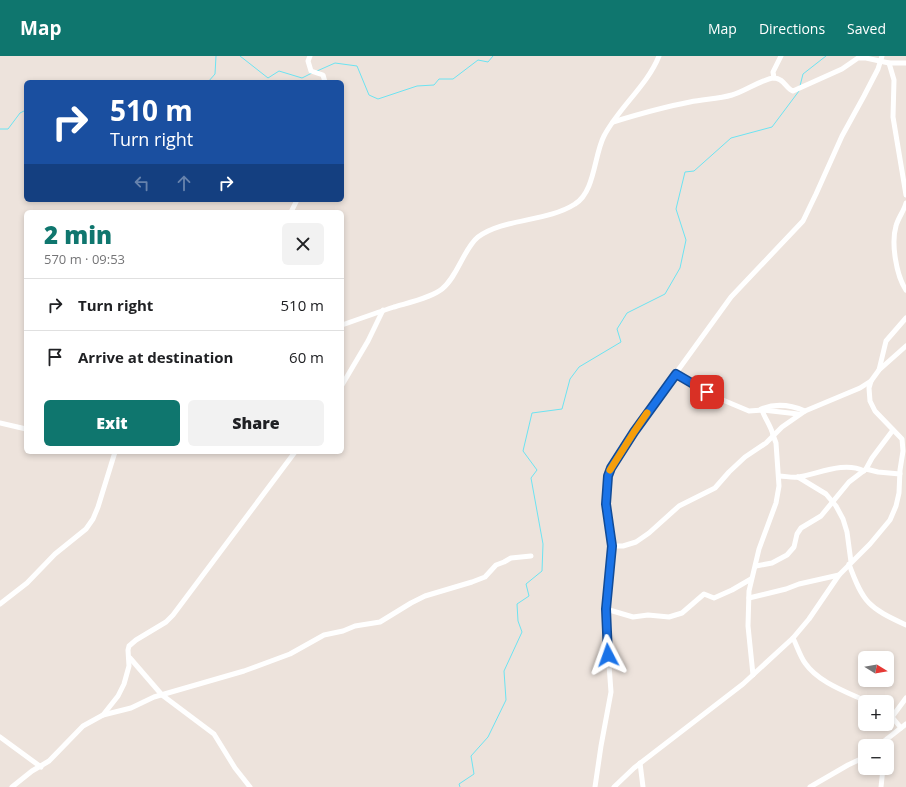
<!DOCTYPE html>
<html lang="en">
<head>
<meta charset="utf-8">
<style>
	:root { --surface:#fff; --page:#f2f2f2; --text:#202124; --muted:#757577; --line:#e0e0e0; --accent:#0f766e }
	body { margin:0; font-family:"Open Sans",sans-serif; background:var(--page); color:var(--text); height:100vh; display:flex; flex-direction:column; font-size:15px; white-space:nowrap }
	* { box-sizing:border-box; margin:0 }
	p { font-size:13px; color:var(--muted) }
	.icon { flex:none; width:22px; height:22px; fill:none; stroke:currentColor; stroke-width:2; stroke-linecap:round; stroke-linejoin:round }
	.map { position:relative; flex:1; overflow:hidden }
	.panel { position:absolute; left:24px; top:154px; width:320px; height:244px; display:flex; flex-direction:column; background:var(--surface); border-radius:6px; box-shadow:0 2px 6px #0003 }
	.panel>* { flex:none }
	.banner { position:absolute; left:24px; top:24px; width:320px; height:122px; border-radius:6px; box-shadow:0 2px 6px #0003; background:#1a4fa0; color:#fff; overflow:hidden }
	.needle { width:26px; rotate:101deg }
	.fabs { position:absolute; left:858px; top:595px; display:grid; gap:8px }
	.fabs a { display:grid; place-items:center; width:36px; height:36px; border-radius:6px; background:var(--surface); box-shadow:0 2px 6px #0003; font-size:20px }
	.pin { position:absolute; display:grid; place-items:center; width:34px; height:34px; color:#fff; margin:-17px; border-radius:8px; box-shadow:0 2px 6px #0006 }
	.me { position:absolute; width:44px; margin:-22px; rotate:356deg; stroke-linejoin:round; filter:drop-shadow(0 0 3px #0008) }
	.turn { display:flex; align-items:center; gap:14px; height:84px; padding:0 20px; font-size:18px }
	.turn .icon { width:52px; height:52px; stroke-width:2.5 }
	.turn b { display:block; font-size:28px; line-height:34px }
	.lanes { display:flex; align-items:center; height:38px; padding:0 20px; background:#0003; justify-content:center; gap:20px; direction:ltr }
	.lanes .off { opacity:.35 }
	.round { display:grid; place-items:center; flex:none; width:42px; height:42px; border-radius:6px; background:var(--page) }
	.overview { display:flex; align-items:center; justify-content:space-between; height:68px; padding:0 20px }
	h1 { font-size:24px; font-weight:800; line-height:30px; color:var(--accent) }
	.cta { display:flex; gap:8px; margin-top:auto; padding:8px 20px }
	.cta a { flex:1; height:46px; border-radius:6px; background:var(--accent); color:#fff; font-size:16px; font-weight:800; line-height:46px; text-align:center }
	.cta a+a { background:var(--page); color:var(--text) }
	ul { padding:0; list-style:none }
	li { display:flex; align-items:center; gap:12px; height:52px; padding:0 20px; border-top:1px solid var(--line) }
	li div { flex:1 }
	li b { display:block; font-size:15px }
	li em { font-style:normal }
	header { display:flex; align-items:center; gap:24px; box-sizing:border-box; height:56px; padding:0 20px; background:var(--accent); color:#fff }
	header strong { font-size:19px }
	nav { display:flex; gap:22px; margin-inline-start:auto; font-size:14px }
	.map>svg:first-child { display:block }
	.lines { fill:none; stroke-linecap:round; stroke-linejoin:round }
	.stream { stroke:#6ce3f2; stroke-width:1 }
	.minor { stroke:#fff; stroke-width:5 }
	.route-casing { stroke:#114b97; stroke-width:10 }
	.route { stroke:#1a73e8; stroke-width:7 }
	.slow { stroke:#f59e0b; stroke-width:7 }
</style>
</head>
<body>
<header>
<strong>Map</strong>
<nav><a>Map</a><a>Directions</a><a>Saved</a></nav>
</header>
<div class="map">
<svg width="906" height="731" viewBox="0 0 906 731">
	<rect width="100%" height="100%" fill="#ede3dc"/>
	<g class="lines">
		<g class="stream">
			<path d="M240,0L268,22L279,15L302,22L312,17"/>
			<path d="M317,15L335,7L357,10L369,39L378,43L417,30L434,29L439,23H453L478,4L488,6L493,0"/>
			<path d="M208,26L215,18L216,0"/>
			<path d="M800,30L803,18L826,0"/>
			<path d="M0,73H8L20,57L26,54"/>
			<path d="M460,731L459,728L474,718L471,700L488,681L506,644L504,615L522,576L518,565L517,548L529,540L526,528L542,515L543,488L531,422L537,414L523,395L532,357L562,353L570,323L579,311L621,286L617,273L627,257L665,238L680,212L686,184L676,153L685,116L694,115L731,82L772,71L799,35"/>
		</g>
		<g class="minor">
			<path d="M310,0L308,5L311,15L323,19L325,26"/>
			<path d="M889,7L894,24L893,61L906,139"/>
			<path d="M774,22L773,16L781,0"/>
			<path d="M613,66C639,58 664,51 690,46C704,43 718,43 732,39C744,36 764,22 774,22C784,22 786,33 793,35L842,13L858,2H866L889,7H906"/>
			<path d="M906,147C904,155 898,162 896,170C891,187 896,219 906,234"/>
			<path d="M291,156L297,144"/>
			<path d="M342,269C359,263 376,257 394,251C407,247 431,242 442,233C458,220 464,192 478,181C504,162 547,166 575,148C595,136 594,99 604,80C619,51 647,30 659,0"/>
			<path d="M879,314L886,285L906,262"/>
			<path d="M676,318L718,342L749,355L763,354L798,358"/>
			<path d="M342,329L368,285L383,254"/>
			<path d="M761,353C776,347 791,349 805,355"/>
			<path d="M762,354C765,363 771,370 773,379"/>
			<path d="M0,367L26,373"/>
			<path d="M866,413L878,416L900,418"/>
			<path d="M779,420C785,420 792,422 798,421C818,418 844,405 864,415"/>
			<path d="M798,421L826,438L836,450L843,463L847,476L851,506"/>
			<path d="M612,490H623L636,486L649,477L679,450L715,432L729,416L745,401L766,387L782,371L805,355L860,332L871,325"/>
			<path d="M849,508C863,547 869,552 906,569"/>
			<path d="M756,510L772,507L787,499L794,491L797,478L801,472L821,460L849,426L866,413L872,402L893,374"/>
			<path d="M749,542L786,533L799,528L839,519"/>
			<path d="M0,548L27,527L55,498L86,473L93,463L98,451L115,396"/>
			<path d="M606,553L633,561L648,559L669,561L682,557L704,538L714,542L732,534L751,523"/>
			<path d="M793,582C797,590 800,600 805,607C819,627 847,636 868,646"/>
			<path d="M130,602L162,639L214,678L235,712L250,731"/>
			<path d="M753,619L748,570L749,535L759,493L776,447L779,430L776,387L773,379"/>
			<path d="M887,656L892,661L901,672"/>
			<path d="M103,659L131,652L154,641L244,615L290,598L324,579L343,575L355,570L380,566L411,547L425,540L472,526L485,521L496,509L504,506L511,502L531,500"/>
			<path d="M892,661L906,642"/>
			<path d="M0,681L41,711"/>
			<path d="M878,690L906,668"/>
			<path d="M640,707L643,731"/>
			<path d="M12,731L32,715L49,705L83,670L103,659L118,640L124,628L129,610L128,594L129,590L136,584L166,566L173,559L295,396"/>
			<path d="M595,731L601,690L611,636L606,568L608,522L612,490L606,448L607,430L610,415L634,375L731,241L803,165L816,138L842,80L864,40L878,13L882,0"/>
			<path d="M614,731L634,712L743,628L793,582L809,563L839,519L870,488L890,464L896,450L899,437L900,414L903,395L902,383L875,355L870,345L869,332L871,325L879,314L906,290"/>
			<path d="M810,731L848,709L865,701"/>
			<path d="M881,731L883,712"/>
		</g>
	</g>
	<g class="lines">
		<defs>
			<path id="route" d="M608,599L606,553L612,490L606,448L608,420L611,412L634,376L676,318L707,336"/>
		</defs>
		<use href="#route" class="route-casing"/>
		<use href="#route" class="route"/>
		<path class="slow" d="M610,414L634,376L647,357"/>
	</g>
</svg>
<div class="fabs">
<a><svg class="needle" viewBox="-14 -14 28 28"><path d="M0-13l5 13h-10z" fill="#e53935"/><path d="M0 13l5-13h-10z" fill="#757577"/></svg></a>
<a>+</a>
<a>−</a>
</div>
<div class="pin" style="left:707px;top:336px;background:#d93025"><svg class="icon" aria-label="arrive" viewBox="0 0 24 24"><path d="M6 21V4h12l-3 4 3 4H6"/></svg></div>
<svg class="me" style="left:608px;top:599px" viewBox="-20 -20 40 40"><path d="M0-17L14 15 0 8-14 15z" fill="#1a73e8" stroke="#fff" stroke-width="4"/></svg>
<div class="banner">
<div class="turn"><svg class="icon" aria-label="right" viewBox="0 0 24 24"><path d="M7 20v-9h11M14 6l5 5-5 5"/></svg><div><b>510 m</b>Turn right</div></div>
<div class="lanes"><svg class="icon off" aria-label="left" viewBox="0 0 24 24"><path d="M17 20v-9H6M10 6l-5 5 5 5"/></svg><svg class="icon off" aria-label="ahead" viewBox="0 0 24 24"><path d="M12 20V5M6 11l6-6 6 6"/></svg><svg class="icon" aria-label="right" viewBox="0 0 24 24"><path d="M7 20v-9h11M14 6l5 5-5 5"/></svg></div>
</div>
<section class="panel">
<div class="overview"><div><h1>2 min</h1><p>570 m · 09:53</p></div><a class="round"><svg class="icon" aria-label="close" viewBox="0 0 24 24"><path d="M6 6l12 12M18 6L6 18"/></svg></a></div>
<ul>
<li><svg class="icon" aria-label="right" viewBox="0 0 24 24"><path d="M7 20v-9h11M14 6l5 5-5 5"/></svg><div><b>Turn right</b></div><em>510 m</em></li>
<li><svg class="icon" aria-label="arrive" viewBox="0 0 24 24"><path d="M6 21V4h12l-3 4 3 4H6"/></svg><div><b>Arrive at destination</b></div><em>60 m</em></li>
</ul>
<div class="cta"><a>Exit</a><a>Share</a></div>
</section>
</div>
</body>
</html>
